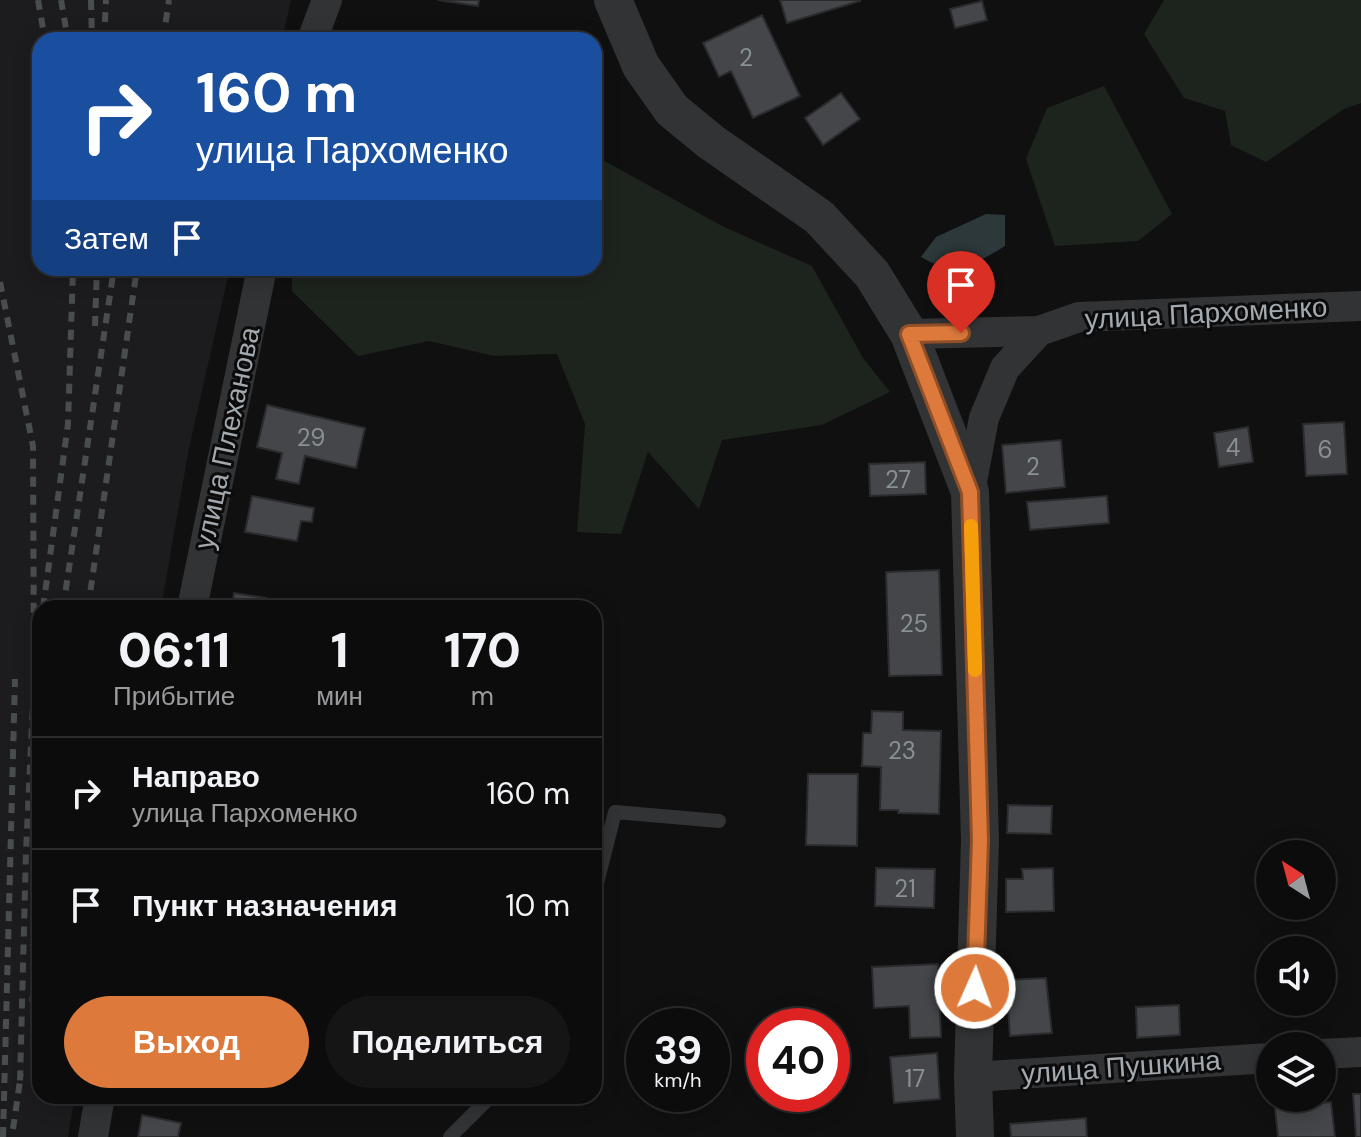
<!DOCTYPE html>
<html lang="ru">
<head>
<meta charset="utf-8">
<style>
	:root { --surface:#0c0c0d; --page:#151516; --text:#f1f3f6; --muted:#9a9b9d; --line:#2c2c2e; --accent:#dd7a3b }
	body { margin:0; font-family:"DM Sans",sans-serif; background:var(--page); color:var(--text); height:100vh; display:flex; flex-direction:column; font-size:30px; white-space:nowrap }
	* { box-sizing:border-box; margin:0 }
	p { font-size:26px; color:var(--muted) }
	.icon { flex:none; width:44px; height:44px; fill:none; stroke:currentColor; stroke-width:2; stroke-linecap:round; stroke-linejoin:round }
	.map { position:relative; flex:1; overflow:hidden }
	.drawer { position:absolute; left:32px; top:600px; width:570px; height:504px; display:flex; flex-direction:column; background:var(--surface); border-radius:24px; box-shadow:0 4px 20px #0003,0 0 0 2px var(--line) }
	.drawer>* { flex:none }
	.banner { position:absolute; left:32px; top:32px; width:570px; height:244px; border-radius:24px; box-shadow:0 4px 20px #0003,0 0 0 2px var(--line); background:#1a4fa0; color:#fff; overflow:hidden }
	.needle { width:52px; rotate:324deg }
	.fabs { position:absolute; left:1256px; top:840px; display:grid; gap:16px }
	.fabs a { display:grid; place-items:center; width:80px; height:80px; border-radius:50%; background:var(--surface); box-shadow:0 4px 20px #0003,0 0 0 2px var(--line); font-size:40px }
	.speed { position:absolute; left:626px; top:1008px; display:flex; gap:16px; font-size:40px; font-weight:700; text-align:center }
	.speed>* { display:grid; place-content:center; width:104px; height:104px; border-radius:50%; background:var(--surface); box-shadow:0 4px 20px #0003,0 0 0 2px var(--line); line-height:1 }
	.speed small { font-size:20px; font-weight:400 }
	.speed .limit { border:12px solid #d22; background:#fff; color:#111 }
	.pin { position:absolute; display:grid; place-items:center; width:68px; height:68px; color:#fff; margin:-82px -34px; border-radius:50% 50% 50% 0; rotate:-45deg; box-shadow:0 0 8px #0007 }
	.pin .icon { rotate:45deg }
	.me { position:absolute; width:88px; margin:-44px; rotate:2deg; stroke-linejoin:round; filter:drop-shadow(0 0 6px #0008) }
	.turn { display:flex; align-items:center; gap:28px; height:168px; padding:0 32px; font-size:36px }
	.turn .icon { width:104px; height:104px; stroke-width:2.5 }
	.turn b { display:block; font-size:56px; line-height:68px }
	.then { display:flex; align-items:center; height:76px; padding:0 32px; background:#0003; gap:16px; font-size:30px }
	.eta { display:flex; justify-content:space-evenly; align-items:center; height:136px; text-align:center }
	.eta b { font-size:48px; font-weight:800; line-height:56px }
	.primary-button { display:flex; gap:16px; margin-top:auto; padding:16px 32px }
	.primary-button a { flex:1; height:92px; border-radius:48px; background:var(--accent); color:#fff; font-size:32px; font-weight:800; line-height:92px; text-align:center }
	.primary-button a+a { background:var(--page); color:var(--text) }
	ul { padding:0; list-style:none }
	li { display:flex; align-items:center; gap:24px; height:112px; padding:0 32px; border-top:2px solid var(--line) }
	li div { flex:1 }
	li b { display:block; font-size:30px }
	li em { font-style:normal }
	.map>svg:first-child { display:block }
	.built { fill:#1c1c1e }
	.green { fill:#1d231d }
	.water { fill:#2d383a }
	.building { fill:#444649; stroke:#2a2b2d; stroke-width:2 }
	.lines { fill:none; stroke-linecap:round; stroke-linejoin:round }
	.service { stroke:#313335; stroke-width:14 }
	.minor { stroke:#313335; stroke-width:30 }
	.tertiary { stroke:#313335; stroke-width:38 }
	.rail { stroke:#4a4d50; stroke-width:6; stroke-dasharray:10 8; stroke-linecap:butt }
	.route-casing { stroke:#904f26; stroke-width:20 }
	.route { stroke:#dd7a3b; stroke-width:14 }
	.slow { stroke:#f59e0b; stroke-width:14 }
	.labels { text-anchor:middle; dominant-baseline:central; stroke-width:6; stroke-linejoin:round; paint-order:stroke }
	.number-label { font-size:24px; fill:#8a9196 }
	.street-label { font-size:28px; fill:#a2aab0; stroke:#0b0b0c }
</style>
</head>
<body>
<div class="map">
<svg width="1361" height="1137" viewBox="0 0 1361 1137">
	<rect width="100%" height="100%" fill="#101011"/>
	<path class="built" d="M0,0H291L282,40H40V268H230L189,448L161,608H40V1096H75L68,1137H0Z"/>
	<g class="green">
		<path d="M1164,0H1361V103L1344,109L1266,162L1231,145L1225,111L1184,98L1144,34Z"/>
		<path d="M1104,86L1172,214L1138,241L1055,246L1026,159L1047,108Z"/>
		<path d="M594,155L722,226L812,266L863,358L890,392L822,425L722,440L699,509L648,452L621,534L577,532L585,424L557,354L494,356L429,341L358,356L292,291V268H594Z"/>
	</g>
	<path class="water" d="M986,214L1005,215V246C975,264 955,278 921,257L936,237Z"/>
	<g class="building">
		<path d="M438,0H479L478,6Z"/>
		<path d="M780,0H860V1L787,23Z"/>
		<path d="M982,1L987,20L955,28L950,9Z"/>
		<path d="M762,15L800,96L753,118L731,71L719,77L703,43Z"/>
		<path d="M841,93L860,119L823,145L805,118Z"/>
		<path d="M267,405L365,428L356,468L305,456L299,484L276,479L282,453L257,447Z"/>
		<path d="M1344,422L1347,474L1306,476L1303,424Z"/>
		<path d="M1248,427L1253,462L1219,467L1214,433Z"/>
		<path d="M1061,440L1065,487L1006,493L1002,445Z"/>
		<path d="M925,462L926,494L870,496L869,464Z"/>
		<path d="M252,496L314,508L312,522L301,521L297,541L245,532Z"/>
		<path d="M1107,496L1109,523L1030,530L1027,502Z"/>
		<path d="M939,570L942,675L889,676L886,572Z"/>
		<path d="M234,593L266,598L264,608H232Z"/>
		<path d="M872,711L903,712V730L941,731L939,814L898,813V810H880L881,767L862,766L863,733H871Z"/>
		<path d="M808,774H858L857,846L806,845Z"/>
		<path d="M1008,805L1052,806L1051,834L1007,833Z"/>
		<path d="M876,868L935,869L934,908L875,906Z"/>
		<path d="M1053,868L1054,911L1006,912V879H1023L1022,869Z"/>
		<path d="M938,964L941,1037L910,1038L909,1006L874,1008L872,967Z"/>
		<path d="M1046,978L1052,1033L1010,1036L1006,980Z"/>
		<path d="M1179,1005L1180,1035L1137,1038L1136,1007Z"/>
		<path d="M937,1053L940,1099L894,1103L890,1057Z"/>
		<path d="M1353,1094H1361V1137H1356Z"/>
		<path d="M1331,1102L1335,1137H1278L1275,1108Z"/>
		<path d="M142,1115L181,1123L178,1137H138Z"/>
		<path d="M1086,1118L1087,1137H1011L1010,1124Z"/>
	</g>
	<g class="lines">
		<g class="service">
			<path d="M594,895L615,812L719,821"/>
			<path d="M450,1137L491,1096"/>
		</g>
		<g class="minor">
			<path d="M312,40L327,0"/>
			<path d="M909,334L1039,331L1079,317L1361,306"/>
			<path d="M970,492L984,418L1005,368L1039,331"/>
			<path d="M192,608L262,268"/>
			<path d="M1322,1054L1361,1052"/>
			<path d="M973,1077L1270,1058"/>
			<path d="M93,1137L100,1096"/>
		</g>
		<path class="tertiary" d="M613,0L641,66L672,110L711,142L819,217L872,274L909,334L970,492L980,840L973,1077L975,1137"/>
		<g class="rail">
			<path d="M38,0L45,40"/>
			<path d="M61,0L68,40"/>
			<path d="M91,0L92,40"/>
			<path d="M104,40L106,0"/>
			<path d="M163,40L169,0"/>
			<path d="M0,282L33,446L34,681L26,852L20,1082"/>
			<path d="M95,326L97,268"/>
			<path d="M43,608L68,424L73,268"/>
			<path d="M63,608L114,268"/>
			<path d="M88,608L137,268"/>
			<path d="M32,1002L40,944"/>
			<path d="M13,1129L21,1074"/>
			<path d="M3,1137L15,679"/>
		</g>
	</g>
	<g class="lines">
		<defs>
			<path id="route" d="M961,333L909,334L970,492L980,840L975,988"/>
		</defs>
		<use href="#route" class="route-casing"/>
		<use href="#route" class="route"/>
		<path class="slow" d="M971,526L975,670"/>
	</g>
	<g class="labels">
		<g class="number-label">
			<text x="746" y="57">2</text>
			<text x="311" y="437">29</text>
			<text x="1233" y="447">4</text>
			<text x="1325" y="449">6</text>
			<text x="1033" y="466">2</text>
			<text x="898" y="479">27</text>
			<text x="914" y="623">25</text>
			<text x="902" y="750">23</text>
			<text x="905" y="888">21</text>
			<text x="915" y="1078">17</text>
		</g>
		<g class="street-label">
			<text transform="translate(1206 313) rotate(-3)">улица Пархоменко</text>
			<text transform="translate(227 438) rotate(-78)">улица Плеханова</text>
			<text transform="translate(1121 1067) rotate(-4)">улица Пушкина</text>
		</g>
	</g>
</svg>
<div class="fabs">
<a><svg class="needle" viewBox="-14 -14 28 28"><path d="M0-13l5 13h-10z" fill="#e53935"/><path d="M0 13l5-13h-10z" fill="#9a9b9d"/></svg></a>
<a><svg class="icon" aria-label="sound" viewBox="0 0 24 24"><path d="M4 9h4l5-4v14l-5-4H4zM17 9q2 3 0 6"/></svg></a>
<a><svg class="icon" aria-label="layers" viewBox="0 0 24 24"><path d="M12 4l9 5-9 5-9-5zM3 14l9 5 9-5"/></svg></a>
</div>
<div class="speed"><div>39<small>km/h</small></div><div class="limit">40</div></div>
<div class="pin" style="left:961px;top:333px;background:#d93025"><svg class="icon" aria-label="arrive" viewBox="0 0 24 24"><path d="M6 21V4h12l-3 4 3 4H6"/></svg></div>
<svg class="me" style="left:975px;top:988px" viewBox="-20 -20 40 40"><circle r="17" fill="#dd7a3b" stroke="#fff" stroke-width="3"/><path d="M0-11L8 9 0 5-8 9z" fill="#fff"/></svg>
<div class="banner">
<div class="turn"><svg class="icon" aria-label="right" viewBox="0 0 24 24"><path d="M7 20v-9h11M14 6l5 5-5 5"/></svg><div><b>160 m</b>улица Пархоменко</div></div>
<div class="then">Затем<svg class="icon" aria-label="arrive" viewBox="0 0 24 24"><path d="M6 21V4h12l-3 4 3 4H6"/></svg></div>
</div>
<section class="drawer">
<div class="eta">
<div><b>06:11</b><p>Прибытие</p></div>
<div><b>1</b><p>мин</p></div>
<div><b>170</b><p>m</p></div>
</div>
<ul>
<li><svg class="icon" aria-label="right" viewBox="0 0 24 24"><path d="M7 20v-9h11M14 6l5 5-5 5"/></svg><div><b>Направо</b><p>улица Пархоменко</p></div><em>160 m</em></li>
<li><svg class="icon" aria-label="arrive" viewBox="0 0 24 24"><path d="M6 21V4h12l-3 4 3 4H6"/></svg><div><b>Пункт назначения</b></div><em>10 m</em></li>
</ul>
<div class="primary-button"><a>Выход</a><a>Поделиться</a></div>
</section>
</div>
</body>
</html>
